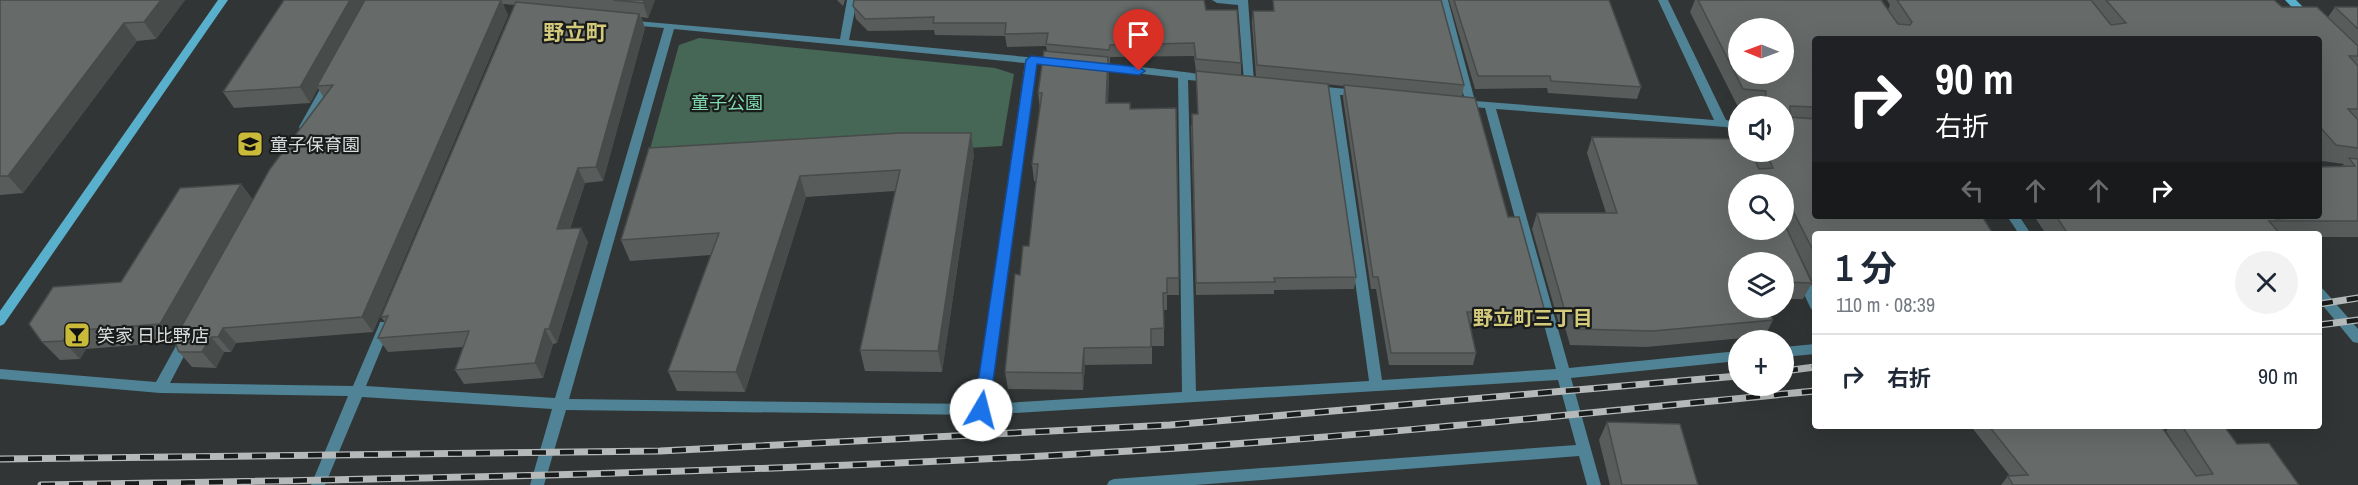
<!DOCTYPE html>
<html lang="ja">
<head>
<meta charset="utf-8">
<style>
	:root { --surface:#fff; --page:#f2f2f3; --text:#1f2937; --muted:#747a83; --line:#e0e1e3 }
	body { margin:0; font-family:"Archivo Narrow","Noto Sans JP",sans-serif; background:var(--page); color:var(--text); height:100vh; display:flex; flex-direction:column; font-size:22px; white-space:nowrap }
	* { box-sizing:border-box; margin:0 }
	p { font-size:20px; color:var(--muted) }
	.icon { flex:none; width:33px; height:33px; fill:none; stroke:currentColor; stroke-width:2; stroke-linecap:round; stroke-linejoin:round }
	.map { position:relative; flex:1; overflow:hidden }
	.details { position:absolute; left:1812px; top:231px; width:510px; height:198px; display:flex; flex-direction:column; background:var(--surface); border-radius:6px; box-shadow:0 6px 24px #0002 }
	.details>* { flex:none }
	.banner { position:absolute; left:1812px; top:36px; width:510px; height:183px; border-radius:6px; box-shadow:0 6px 24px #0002; background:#202124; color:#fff; overflow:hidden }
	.needle { width:39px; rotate:271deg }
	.controls { position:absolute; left:1728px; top:18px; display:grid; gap:12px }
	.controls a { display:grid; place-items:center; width:66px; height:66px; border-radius:50%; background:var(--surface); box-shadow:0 6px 24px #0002; font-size:30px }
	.pin { position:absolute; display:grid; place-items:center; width:51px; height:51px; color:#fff; margin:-62px -26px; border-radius:50% 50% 50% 0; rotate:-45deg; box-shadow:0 0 6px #0007 }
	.pin .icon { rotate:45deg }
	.me { position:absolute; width:66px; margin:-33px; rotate:8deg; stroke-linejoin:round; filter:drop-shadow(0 0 4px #0008) }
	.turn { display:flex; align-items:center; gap:21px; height:126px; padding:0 24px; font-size:27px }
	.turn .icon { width:78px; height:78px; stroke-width:2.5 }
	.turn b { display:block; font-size:42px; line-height:51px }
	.lanes { display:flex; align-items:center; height:57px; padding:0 24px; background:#0003; justify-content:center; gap:30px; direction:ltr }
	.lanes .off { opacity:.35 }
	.round { display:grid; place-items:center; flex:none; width:63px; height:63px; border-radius:32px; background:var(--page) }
	.head { display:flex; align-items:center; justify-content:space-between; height:102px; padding:0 24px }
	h1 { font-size:36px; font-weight:700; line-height:45px }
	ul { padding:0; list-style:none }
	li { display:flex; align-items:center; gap:18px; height:84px; padding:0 24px; border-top:2px solid var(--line) }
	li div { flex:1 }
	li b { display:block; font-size:22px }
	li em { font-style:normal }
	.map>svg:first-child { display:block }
	.green { fill:#466656 }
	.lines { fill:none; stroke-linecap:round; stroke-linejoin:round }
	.lane { fill:#4f8395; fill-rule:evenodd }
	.street { fill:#4f8395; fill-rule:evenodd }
	.secondary { fill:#58b0cc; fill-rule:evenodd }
	.rail-casing { stroke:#b6b9b9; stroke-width:7 }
	.rail { stroke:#1a1c1c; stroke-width:4.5; stroke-dasharray:14; stroke-linecap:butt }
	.wall { fill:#585c5b }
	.shaded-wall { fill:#474b4a }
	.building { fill:#666b6a; stroke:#474b4a; stroke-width:1.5; fill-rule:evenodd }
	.route { fill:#1a73e8; stroke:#114b97; stroke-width:1.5 }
	.labels { text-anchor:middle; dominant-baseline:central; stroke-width:4.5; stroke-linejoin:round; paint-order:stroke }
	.park-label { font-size:18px; fill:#81dbb0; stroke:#1a1c1c }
	.poi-label { font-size:18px; fill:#dbdede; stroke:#1a1c1c; text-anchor:start }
	.neighbourhood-label { font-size:20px; font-weight:bold; fill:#d3ca7b; stroke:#1a1c1c }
	.quarter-label { font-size:21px; font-weight:bold; fill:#d3ca7b; stroke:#1a1c1c }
</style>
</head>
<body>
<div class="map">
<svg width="2358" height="485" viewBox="0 0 2358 485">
	<rect width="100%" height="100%" fill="#313535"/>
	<path class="green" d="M699,38L995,68L1014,74L1002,146L645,167L679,45Z"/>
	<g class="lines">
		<g class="lane">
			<path d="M1731,120L1735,121L1738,129V145L1734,144L1726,124Z"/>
			<path d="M1802,272L1806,274L1815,292V311L1811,309L1796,277L1798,274Z"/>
		</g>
		<g class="street">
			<path d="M847,0H857L849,40L1059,60L1064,63L1059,66L1036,64L989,404L1182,392L1178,78L1091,68L1090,66L1091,64L1095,63C1114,65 1209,72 1217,79L1212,82L1188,80L1196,391L1369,381L1329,94L1311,91L1310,89L1315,86L1358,90L1363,93L1358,96L1340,95L1382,380L1556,369L1485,108L1462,106L1457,103L1458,101L1465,100L1438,0H1448L1475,101L1714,120L1658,0H1668L1726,120L1738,122V128L1496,109L1569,368L1738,351V361L1571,378L1601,485H1587L1579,456L1195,485H1107L1109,481L1114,479L1576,445L1558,380L981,415L566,410L544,485H530L552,409L362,397L325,485H311L348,396L160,393L0,379V369L156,382L182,335H192L193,339L170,383L353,386L379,325L380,322H390L391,325L366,386L555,398L664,28L629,25L625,24V20L840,39ZM674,29L1025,63L975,404L569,399Z"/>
			<path d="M1212,0H1248L1254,82L1253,84H1245L1244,82L1238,5L1217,3Z"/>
			<path d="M329,79L334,82L309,127L308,130H300L299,127L324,82Z"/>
			<path d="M2007,216H2019L2031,234H2019Z"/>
			<path d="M2319,287L2323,289L2358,329V343L2353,342L2319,301Z"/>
			<path d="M1815,344V354L1784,357V347Z"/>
		</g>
		<g class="secondary">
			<path d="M218,0H228L4,324L0,326V311Z"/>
			<path d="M2285,0H2296L2312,16V20H2304Z"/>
		</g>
		<defs>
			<g id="rail">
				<path d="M2319,304L2358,298"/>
				<path d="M2319,325L2358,320"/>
				<path d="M1784,371L1815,367"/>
				<path d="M0,459L660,451L1170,425L1738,376"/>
				<path d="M41,485C404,479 767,473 1130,451C1359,437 1587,413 1815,391"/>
			</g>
		</defs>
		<use href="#rail" class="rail-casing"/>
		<use href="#rail" class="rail"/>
	</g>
	<g class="wall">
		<path d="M0,0H185L156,39L137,41L23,193L0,195Z"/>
		<path d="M284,0H655L648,18L641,17L645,28L603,181L585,183L570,229L588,242L557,343L553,344L543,378L464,384L455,370L463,347L388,352L378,338L385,322L381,317L515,5L503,4L508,15L373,332L236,343L231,352H224L216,368L192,367L179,352L175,342L86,349L80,359L60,360L42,342L121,282L241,184L253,200L324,98L318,88L310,103L234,108L223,92Z"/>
		<path d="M837,0H845L843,6Z"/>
		<path d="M1273,0H1441L1464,85L1462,97L1545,312L1541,324H1470L1476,353L1473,365H1389L1376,289H1371L1343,98L1344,86L1256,77L1252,23L1253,11H1273Z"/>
		<path d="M1449,0H1609L1641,87L1637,99L1548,93L1547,88L1475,89Z"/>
		<path d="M1695,0H1881L1888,10L1890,5L1887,0H2274L2282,7L2328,17L2335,7H2358V237H2319V234H2046L2034,216H2033H2319L2342,166L2344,164L2322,161L2319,157V39H1815V114L1812,119L1815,234V287L1785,225L1812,283L1803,299H1784V262H1738L1773,320L1765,336L1646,347L1570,345L1564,324H1559L1532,229L1537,213H1606L1587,153L1592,137L1753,155L1754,152H1784V106L1737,105L1690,12Z"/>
		<path d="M853,6L1206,10L1241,63V76L1356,277L1354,289L1274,290V294L1196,295L1191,126L1198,114L1196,71L1194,56L1110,57V63H1109V74L1108,103H1130L1131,109L1176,108L1179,295H1167V310H1164V346H1152V364L1085,365L1083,390L1008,389L1005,372L1020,275L1029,246L1036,181H1034L1032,164L1040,110L1038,93L1047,51L1046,46L1007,47L1005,36L935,35L934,30L868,31L856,19Z"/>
		<path d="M649,148L974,154L942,372L865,371L860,350L895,191L806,197L745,392L677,391L668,371L711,255L630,261L621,240Z"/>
		<path d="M1607,422L1698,485H1610L1599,440Z"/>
		<path d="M1975,426H2161L2182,456L2166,431L2170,426H2224L2237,444L2299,485H2001L2008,476H2010L1973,429Z"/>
	</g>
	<g class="shaded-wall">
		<path d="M161,0H185L156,39L144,22Z"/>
		<path d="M350,0H367L317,86L318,88L310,103L300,87Z"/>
		<path d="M501,0L508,15L373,332L362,317Z"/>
		<path d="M644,0H655L648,18L643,3Z"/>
		<path d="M639,14L645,28L603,181L596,167Z"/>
		<path d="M124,23L137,41L23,193L8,176Z"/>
		<path d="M1108,57L1109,74L1107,121L1106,103Z"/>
		<path d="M971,133L974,154L942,372L938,351Z"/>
		<path d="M578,168L585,183L565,244L557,229Z"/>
		<path d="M800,176L806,197L745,392L736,372Z"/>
		<path d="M241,184L254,202L176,342L160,324Z"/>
		<path d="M1792,209L1785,225H1784V211Z"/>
		<path d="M581,228L588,242L557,343L549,329Z"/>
		<path d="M223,328L236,343L231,352L218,337Z"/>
		<path d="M545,329L553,344L543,378L535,363Z"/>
		<path d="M69,331L86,349L80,359L63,341Z"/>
		<path d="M211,337L224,352L216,368L202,352Z"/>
		<path d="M1084,348L1085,365L1083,390L1082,373Z"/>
	</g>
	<g class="building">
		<path d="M0,0H161L144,22L124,23L8,176H0Z"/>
		<path d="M284,0H350L300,87L223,92Z"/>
		<path d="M365,0H501L362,317L223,328L218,337H211L202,352H179L174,340L270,169L333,85L317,86Z"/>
		<path d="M613,0H644L643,3Z"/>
		<path d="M854,0H1204L1206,10H1237L1241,63L1196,59L1194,43L1110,45L1109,50L1046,44L1048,33L1005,34L1006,23H933L934,17L865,19L853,6Z"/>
		<path d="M1273,0H1441L1464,85L1257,65L1253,11H1274Z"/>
		<path d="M1454,0H1609L1641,87L1551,81L1550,76H1478Z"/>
		<path d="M1698,0H1881L1898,24L1910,25L1912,22L1897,0H2091L2111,25L2126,23L2106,0H2274L2282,7H2317L2358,46V56H2349L2358,66V109H2348L2358,120V148L2336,145L2319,126V39H1815V98H1813L1815,102V107L1790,106V117L1815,119V216H1982L1993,234H1815V254L1792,209L1784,211V184H1738V230H1784V223L1812,283L1784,282V262H1738V308H1767L1773,320L1653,331L1576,329L1570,308H1564L1537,213H1617L1592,137L1738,139V152H1751L1759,169L1773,168L1766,152H1784V106H1765L1766,91L1743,89ZM1738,28H1784V74H1738Z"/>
		<path d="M516,2L639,14L596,167L578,168L557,229L581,228L549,329H545L535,363L455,370L469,331L378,338L388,316L381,317Z"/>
		<path d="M2335,7H2358V29Z"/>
		<path d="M1044,51L1108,57L1106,103H1130V109L1176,108L1179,278H1167V293H1163L1164,328L1151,329V347L1084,348L1082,373L1005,372L1015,274L1020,275L1023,246H1029L1038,164H1032L1042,93H1038Z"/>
		<path d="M1196,71L1328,84L1356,277L1274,278L1275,282L1196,283L1192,114H1198Z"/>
		<path d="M1344,85L1475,98L1508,217H1519L1545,312H1467L1476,353H1391L1378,277H1373Z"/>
		<path d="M900,133H971L938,351L860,350L900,170L800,176L736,372L668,371L719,233L621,240L649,148Z"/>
		<path d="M2349,158L2358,159V221H2269L2280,234H2068L2056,216H2274L2276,219L2293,218L2292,216H2319V167L2355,166Z"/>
		<path d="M241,184L160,324L69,331L63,341L42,342L29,324L53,287L121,282L180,188Z"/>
		<path d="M1607,422L1680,424L1698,485H1622Z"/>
		<path d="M1989,426H2161L2196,476L2213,474L2182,426H2224L2237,444L2269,443L2299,485H2013L2008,476L2028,475Z"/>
	</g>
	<path class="route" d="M1031,56L1139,67L1145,71L1139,75L1037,64L989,410L981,416L974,410L1026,60Z"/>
	<defs>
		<symbol id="school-square" viewBox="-11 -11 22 22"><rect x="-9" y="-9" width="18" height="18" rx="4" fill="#c9ba3a" stroke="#1a1c1c"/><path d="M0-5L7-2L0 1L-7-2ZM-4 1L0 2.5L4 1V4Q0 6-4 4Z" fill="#111"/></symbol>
		<symbol id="bar-square" viewBox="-11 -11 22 22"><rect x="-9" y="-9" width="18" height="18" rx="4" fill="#c9ba3a" stroke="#1a1c1c"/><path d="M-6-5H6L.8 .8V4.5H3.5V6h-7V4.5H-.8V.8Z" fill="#111"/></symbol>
	</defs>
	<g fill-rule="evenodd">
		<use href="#school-square" x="235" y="129" width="30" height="30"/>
		<use href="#bar-square" x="62" y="320" width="30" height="30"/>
	</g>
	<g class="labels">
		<g class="park-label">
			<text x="727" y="102">童子公園</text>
		</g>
		<g class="poi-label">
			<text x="270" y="144">童子保育園</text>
			<text x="97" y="335">笑家 日比野店</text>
		</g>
		<g class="neighbourhood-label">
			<text x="1533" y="317">野立町三丁目</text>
		</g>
		<g class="quarter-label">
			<text x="575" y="32">野立町</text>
		</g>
	</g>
</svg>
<div class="controls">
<a><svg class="needle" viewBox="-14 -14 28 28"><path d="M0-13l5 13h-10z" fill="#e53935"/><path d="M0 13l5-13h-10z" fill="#747a83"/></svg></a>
<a><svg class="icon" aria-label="sound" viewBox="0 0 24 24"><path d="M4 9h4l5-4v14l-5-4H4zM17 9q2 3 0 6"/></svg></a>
<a><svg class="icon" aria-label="search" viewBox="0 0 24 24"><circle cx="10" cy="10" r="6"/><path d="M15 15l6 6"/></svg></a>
<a><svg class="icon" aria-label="layers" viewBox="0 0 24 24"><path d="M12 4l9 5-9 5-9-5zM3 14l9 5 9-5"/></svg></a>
<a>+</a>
</div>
<div class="pin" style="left:1139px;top:71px;background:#d93025"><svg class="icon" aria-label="arrive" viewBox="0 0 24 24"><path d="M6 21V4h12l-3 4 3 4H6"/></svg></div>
<svg class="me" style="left:981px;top:410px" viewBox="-20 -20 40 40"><circle r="19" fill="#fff"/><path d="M0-13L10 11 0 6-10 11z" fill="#1a73e8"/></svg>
<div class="banner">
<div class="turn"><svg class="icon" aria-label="right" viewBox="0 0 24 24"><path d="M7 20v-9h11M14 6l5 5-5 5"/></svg><div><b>90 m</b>右折</div></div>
<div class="lanes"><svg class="icon off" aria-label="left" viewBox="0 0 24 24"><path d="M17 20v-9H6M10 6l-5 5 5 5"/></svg><svg class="icon off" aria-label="ahead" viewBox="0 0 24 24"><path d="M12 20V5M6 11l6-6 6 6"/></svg><svg class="icon off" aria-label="ahead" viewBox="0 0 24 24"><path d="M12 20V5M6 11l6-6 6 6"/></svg><svg class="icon" aria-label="right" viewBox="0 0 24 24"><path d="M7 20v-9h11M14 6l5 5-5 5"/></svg></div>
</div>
<section class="details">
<div class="head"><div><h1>1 分</h1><p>110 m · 08:39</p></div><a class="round"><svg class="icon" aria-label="close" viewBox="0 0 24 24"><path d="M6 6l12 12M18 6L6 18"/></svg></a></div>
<ul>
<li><svg class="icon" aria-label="right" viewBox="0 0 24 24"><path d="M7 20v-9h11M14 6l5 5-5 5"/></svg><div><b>右折</b></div><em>90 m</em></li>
</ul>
</section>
</div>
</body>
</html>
